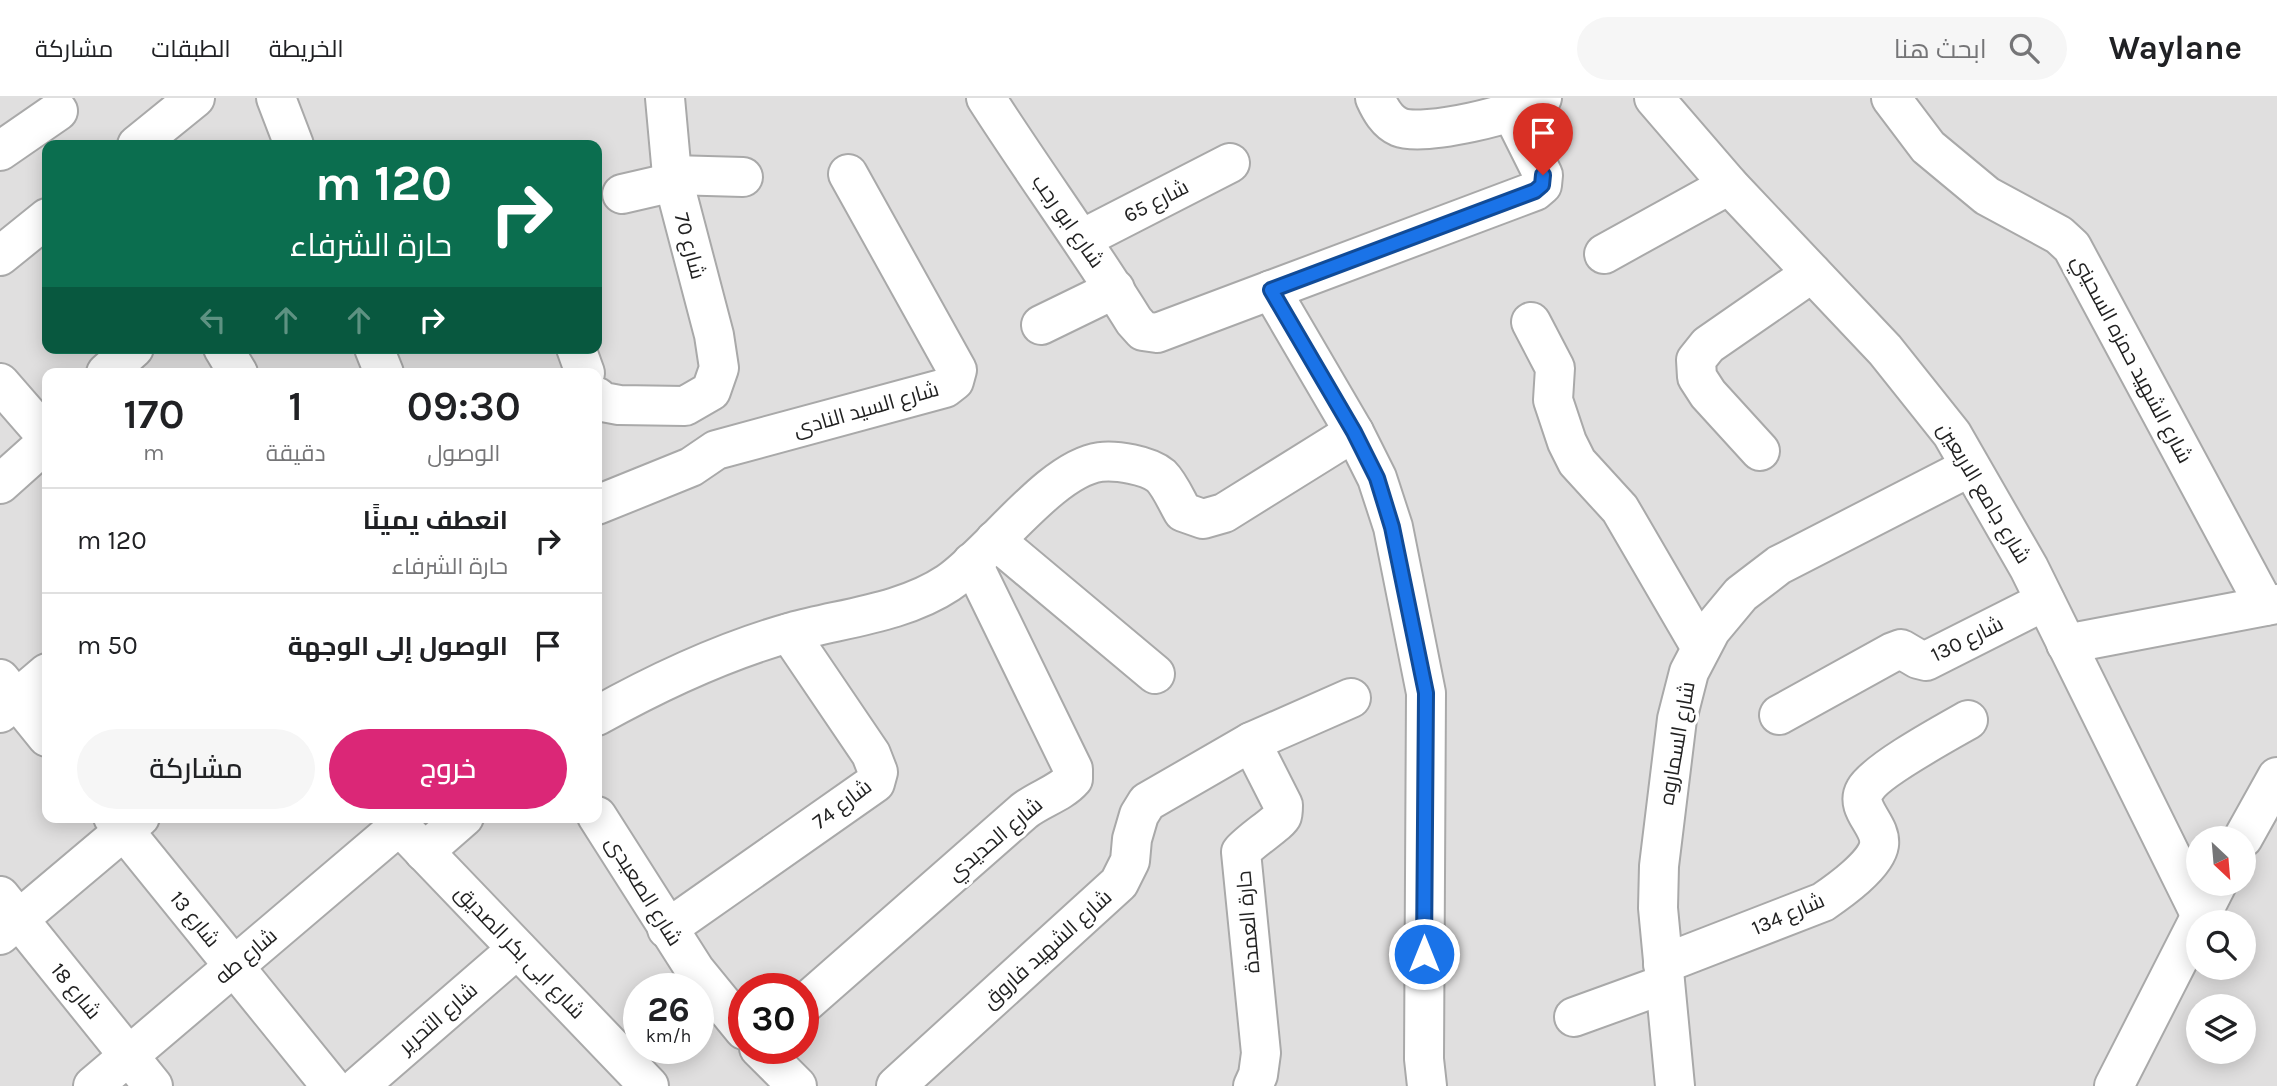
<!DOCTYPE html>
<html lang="ar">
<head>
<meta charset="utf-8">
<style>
	:root { --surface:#fff; --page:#f6f6f6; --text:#202124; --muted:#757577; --line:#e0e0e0; --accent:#db2777 }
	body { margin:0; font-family:Karla,Cairo,sans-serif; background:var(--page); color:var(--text); direction:rtl; height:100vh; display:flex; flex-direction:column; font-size:26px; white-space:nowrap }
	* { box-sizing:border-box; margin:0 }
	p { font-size:23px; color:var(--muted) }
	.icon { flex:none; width:38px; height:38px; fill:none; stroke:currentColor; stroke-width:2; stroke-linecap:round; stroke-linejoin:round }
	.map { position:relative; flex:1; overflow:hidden; direction:ltr }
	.details { position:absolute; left:42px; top:270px; width:560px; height:455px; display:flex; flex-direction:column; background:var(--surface); border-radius:14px; box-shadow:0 4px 18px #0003; direction:rtl }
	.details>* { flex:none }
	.guide { position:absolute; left:42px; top:42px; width:560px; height:214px; border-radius:14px; box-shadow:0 4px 18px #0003; direction:rtl; background:#0b6e4f; color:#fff; overflow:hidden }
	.needle { width:46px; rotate:154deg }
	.fabs { position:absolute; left:2186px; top:728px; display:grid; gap:14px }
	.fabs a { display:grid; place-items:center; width:70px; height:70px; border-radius:50%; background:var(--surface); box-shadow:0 4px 18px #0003; font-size:35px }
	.speed { position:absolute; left:623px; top:875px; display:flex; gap:14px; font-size:35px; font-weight:700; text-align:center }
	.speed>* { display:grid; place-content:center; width:91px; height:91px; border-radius:50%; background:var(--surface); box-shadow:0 4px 18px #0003; line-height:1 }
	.speed small { font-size:18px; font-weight:400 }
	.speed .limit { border:10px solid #d22; background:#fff; color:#111 }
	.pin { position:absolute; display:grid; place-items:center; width:60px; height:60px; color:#fff; margin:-72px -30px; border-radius:50% 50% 50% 0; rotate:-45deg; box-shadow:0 0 7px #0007 }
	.pin .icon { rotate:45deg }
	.me { position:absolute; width:77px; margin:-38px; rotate:0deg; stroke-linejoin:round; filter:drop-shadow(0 0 5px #0008) }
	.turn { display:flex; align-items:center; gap:24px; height:147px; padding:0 35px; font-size:32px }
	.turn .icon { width:91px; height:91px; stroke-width:2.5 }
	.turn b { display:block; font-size:49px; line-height:60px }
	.lanes { display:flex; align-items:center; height:66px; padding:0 35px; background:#0003; justify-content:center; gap:35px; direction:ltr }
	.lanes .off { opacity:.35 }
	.eta { display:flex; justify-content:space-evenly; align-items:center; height:119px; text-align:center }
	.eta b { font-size:42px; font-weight:600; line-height:49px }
	.action { display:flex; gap:14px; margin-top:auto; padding:14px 35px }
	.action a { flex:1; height:80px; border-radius:42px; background:var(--accent); color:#fff; font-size:28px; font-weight:600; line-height:80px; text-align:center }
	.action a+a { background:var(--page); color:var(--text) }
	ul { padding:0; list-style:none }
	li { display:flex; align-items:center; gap:21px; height:105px; padding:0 35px; border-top:2px solid var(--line) }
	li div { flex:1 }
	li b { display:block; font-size:26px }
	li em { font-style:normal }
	header { display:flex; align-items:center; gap:42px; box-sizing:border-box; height:98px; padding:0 35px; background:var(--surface); border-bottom:2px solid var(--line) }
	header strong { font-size:33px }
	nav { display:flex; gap:38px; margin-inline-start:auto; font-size:24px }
	.search { width:490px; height:63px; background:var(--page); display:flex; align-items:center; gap:18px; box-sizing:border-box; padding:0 24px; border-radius:38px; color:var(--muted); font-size:26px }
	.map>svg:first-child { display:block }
	.residential { fill:#e0dfdf; fill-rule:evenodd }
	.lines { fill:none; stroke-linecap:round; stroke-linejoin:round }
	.street-casing { stroke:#a9a9a9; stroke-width:42 }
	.street { stroke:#fff; stroke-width:38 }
	.route-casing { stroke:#114b97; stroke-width:18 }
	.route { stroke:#1a73e8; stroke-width:12 }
	.labels { text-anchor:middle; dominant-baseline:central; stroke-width:7; stroke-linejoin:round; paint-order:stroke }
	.street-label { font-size:21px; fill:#222; stroke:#fff }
</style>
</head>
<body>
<header>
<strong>Waylane</strong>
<div class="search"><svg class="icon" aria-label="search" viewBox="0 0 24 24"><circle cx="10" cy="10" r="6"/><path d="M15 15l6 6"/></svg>ابحث هنا</div>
<nav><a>الخريطة</a><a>الطبقات</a><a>مشاركة</a></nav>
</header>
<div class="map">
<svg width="2277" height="988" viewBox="0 0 2277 988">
	<rect width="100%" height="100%" fill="#f2efe9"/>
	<path class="residential" d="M0,0H2277V988H0ZM47,47H597V250H47ZM47,275H597V719H47ZM2198,740H2244V786H2198ZM2198,824H2244V870H2198ZM639,891H698V950H639ZM744,891H803V950H744ZM2198,908H2244V954H2198Z"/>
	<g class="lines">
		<defs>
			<g id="street">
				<path d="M276,0L294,47"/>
				<path d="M986,0C1034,75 1087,147 1134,223L1143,233L1157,235L1535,93L1542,87L1543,77L1511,13"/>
				<path d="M1375,0C1380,11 1387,24 1399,29C1423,39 1521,16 1542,0"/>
				<path d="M1654,0L1729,87L1885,252L1952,336L2029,470L2200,816"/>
				<path d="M1891,0L1928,49L1987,98L2059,137L2072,149L2265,508"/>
				<path d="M137,47L195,0"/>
				<path d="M0,53L58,13"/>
				<path d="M672,77L743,79"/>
				<path d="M622,96L674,84"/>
				<path d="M1082,141L1230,65"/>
				<path d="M1604,156L1729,87"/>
				<path d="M0,158L47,120"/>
				<path d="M1271,192L1354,334L1377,380L1393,429L1426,595L1424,961L1427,988"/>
				<path d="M1531,224L1555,270L1553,302L1567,344L1577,364L1620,411L1701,550"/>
				<path d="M1041,227L1115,191"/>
				<path d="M223,250L238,275"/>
				<path d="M374,250L384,275"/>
				<path d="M576,250L585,275"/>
				<path d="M106,275L134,250"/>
				<path d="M0,285L47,339"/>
				<path d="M597,299L603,304L619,307L685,308L711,293L719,270L714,237L672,77L665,0"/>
				<path d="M1760,353L1708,296L1697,279L1696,262L1708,247L1812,175"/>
				<path d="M0,386L47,344"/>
				<path d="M597,407L691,369L716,352L945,290L954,283L957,272L848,76"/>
				<path d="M995,442L1155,576"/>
				<path d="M2066,546L2277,506"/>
				<path d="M0,581L47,639"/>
				<path d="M0,615L47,575"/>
				<path d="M1779,617L1893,554L1901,551L1918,561L1926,563L2045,503"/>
				<path d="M597,618C658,584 724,553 792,534C843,520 903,515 948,485C992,455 1050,371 1100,364C1116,362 1148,367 1161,378C1170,387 1177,404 1183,414L1203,421L1224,415L1354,334"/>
				<path d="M1251,644L1283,707C1283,709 1283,716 1282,718C1280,724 1250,743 1241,754L1261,955L1258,977L1253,988"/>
				<path d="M597,718L695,872L744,932"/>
				<path d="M113,719L331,988"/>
				<path d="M391,719L649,988"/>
				<path d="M2243,740L2277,679"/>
				<path d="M424,754L464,719"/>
				<path d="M0,798L153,988"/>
				<path d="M667,831L875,685L878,674L871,656L789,535"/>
				<path d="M0,837L140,719"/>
				<path d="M1663,866L1823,804C1839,793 1876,767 1879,747C1882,727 1854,711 1865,692C1875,673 1947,634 1968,622"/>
				<path d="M803,907L1024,713C1039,701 1061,695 1073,681V671L972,464"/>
				<path d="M1574,919L1665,886"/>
				<path d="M759,950L797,988"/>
				<path d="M93,988L399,728"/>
				<path d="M359,988L517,851"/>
				<path d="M896,988L1119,785L1130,763L1132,741L1139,717L1147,704L1251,644L1351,600"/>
				<path d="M1675,988L1658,810L1659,768L1677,621L1689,574L1711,532L1741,496L1779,467L1970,369"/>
				<path d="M2114,988L2217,786"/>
			</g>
		</defs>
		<use href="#street" class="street-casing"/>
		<use href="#street" class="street"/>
	</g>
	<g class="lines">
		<defs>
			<path id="route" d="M1424,856L1426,595L1392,429L1377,380L1354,334L1271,192L1535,93L1542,87L1543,77"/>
		</defs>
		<use href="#route" class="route-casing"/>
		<use href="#route" class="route"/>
	</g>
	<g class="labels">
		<g class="street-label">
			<text transform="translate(1156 103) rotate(-27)">شارع 65</text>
			<text transform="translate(1068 123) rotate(55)">شارع ابو رجب</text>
			<text transform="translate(690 148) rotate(75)">شارع 70</text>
			<text transform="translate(2132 261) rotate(62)">شارع الشهيد حمزه السحيني</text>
			<text transform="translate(866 311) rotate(-16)">شارع السيد النادى</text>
			<text transform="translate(1984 395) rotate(59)">شارع جامع الاربعين</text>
			<text transform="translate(1967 541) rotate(-26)">شارع 130</text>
			<text transform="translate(1677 645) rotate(-80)">شارع السماروه</text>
			<text transform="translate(842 706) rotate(-37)">شارع 74</text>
			<text transform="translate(995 741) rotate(-40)">شارع الحديدي</text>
			<text transform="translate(644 793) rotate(58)">شارع الصعيدى</text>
			<text transform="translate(1788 816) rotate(-23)">شارع 134</text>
			<text transform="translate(195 821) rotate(51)">شارع 13</text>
			<text transform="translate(1248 824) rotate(-95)">حارة العمدة</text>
			<text transform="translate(1047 851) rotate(-42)">شارع الشهيد فاروق</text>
			<text transform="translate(520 854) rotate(46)">شارع ابى بكر الصديق</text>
			<text transform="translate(246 858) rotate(-40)">شارع طه</text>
			<text transform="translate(76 893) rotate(51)">شارع 18</text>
			<text transform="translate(438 920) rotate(-41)">شارع التحرير</text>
		</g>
	</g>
</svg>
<div class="fabs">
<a><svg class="needle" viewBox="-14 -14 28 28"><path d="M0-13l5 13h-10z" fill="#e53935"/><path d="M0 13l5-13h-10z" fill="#757577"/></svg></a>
<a><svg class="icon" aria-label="search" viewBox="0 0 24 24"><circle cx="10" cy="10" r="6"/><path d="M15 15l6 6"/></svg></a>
<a><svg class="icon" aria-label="layers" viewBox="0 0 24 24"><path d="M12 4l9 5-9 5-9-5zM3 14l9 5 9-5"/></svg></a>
</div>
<div class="speed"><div>26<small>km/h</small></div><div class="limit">30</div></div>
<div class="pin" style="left:1543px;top:77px;background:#d93025"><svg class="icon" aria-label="arrive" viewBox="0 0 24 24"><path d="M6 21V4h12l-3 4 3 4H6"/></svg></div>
<svg class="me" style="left:1424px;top:856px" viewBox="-20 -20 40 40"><circle r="17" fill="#1a73e8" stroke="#fff" stroke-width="3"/><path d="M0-11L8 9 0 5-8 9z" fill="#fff"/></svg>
<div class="guide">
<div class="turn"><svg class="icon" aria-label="right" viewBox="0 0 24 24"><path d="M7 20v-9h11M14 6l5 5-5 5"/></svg><div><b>120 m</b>حارة الشرفاء</div></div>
<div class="lanes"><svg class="icon off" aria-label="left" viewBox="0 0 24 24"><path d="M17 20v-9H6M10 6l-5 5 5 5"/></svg><svg class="icon off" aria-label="ahead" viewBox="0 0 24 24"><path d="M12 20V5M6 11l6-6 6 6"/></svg><svg class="icon off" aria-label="ahead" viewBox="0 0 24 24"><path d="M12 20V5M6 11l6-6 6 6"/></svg><svg class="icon" aria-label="right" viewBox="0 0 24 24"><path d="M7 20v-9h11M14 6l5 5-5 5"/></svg></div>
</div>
<section class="details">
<div class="eta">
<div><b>09:30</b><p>الوصول</p></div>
<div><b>1</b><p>دقيقة</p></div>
<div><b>170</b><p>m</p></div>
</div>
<ul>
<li><svg class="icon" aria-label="right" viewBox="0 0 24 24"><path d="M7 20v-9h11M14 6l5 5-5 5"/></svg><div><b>انعطف يمينًا</b><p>حارة الشرفاء</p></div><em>120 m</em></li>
<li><svg class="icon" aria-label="arrive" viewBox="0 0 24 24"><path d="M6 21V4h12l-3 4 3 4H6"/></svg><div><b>الوصول إلى الوجهة</b></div><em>50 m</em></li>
</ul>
<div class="action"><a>خروج</a><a>مشاركة</a></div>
</section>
</div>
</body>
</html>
